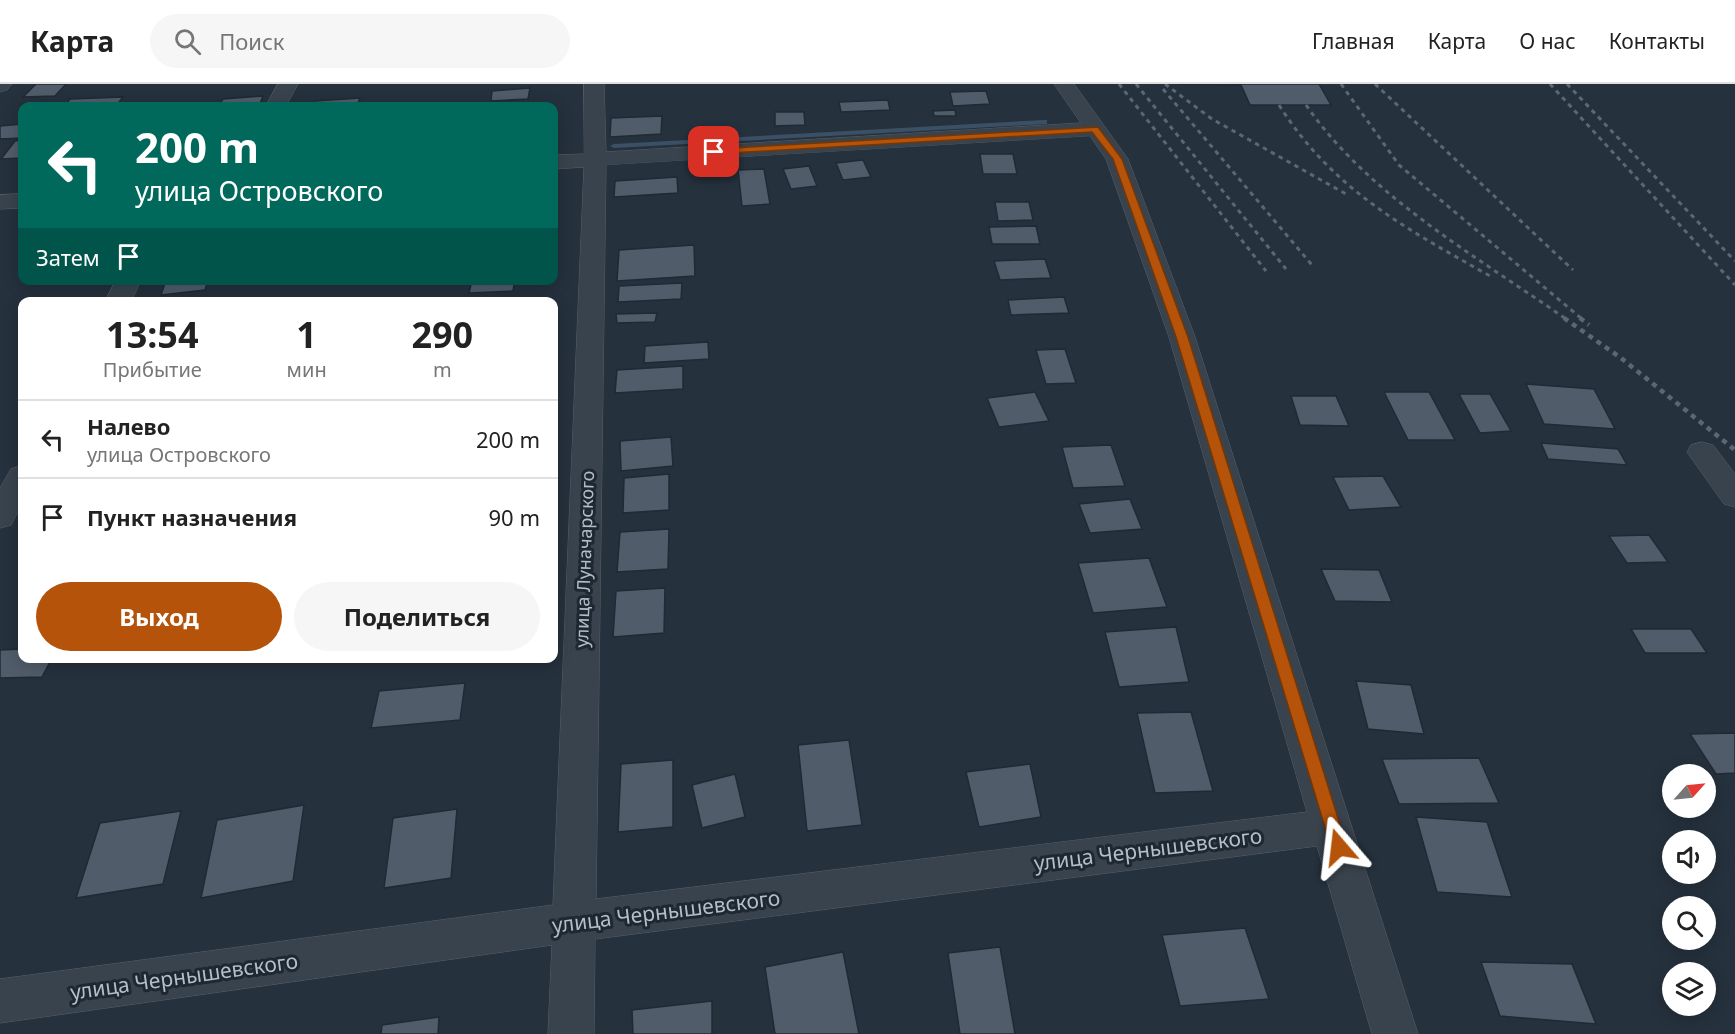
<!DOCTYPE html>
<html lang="ru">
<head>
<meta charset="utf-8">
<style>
	:root { --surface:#fff; --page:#f6f6f6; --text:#222; --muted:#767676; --line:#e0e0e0; --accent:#b45309 }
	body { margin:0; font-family:"Noto Sans",sans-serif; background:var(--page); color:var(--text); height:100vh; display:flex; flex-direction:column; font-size:22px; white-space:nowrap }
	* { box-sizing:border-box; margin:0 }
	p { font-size:20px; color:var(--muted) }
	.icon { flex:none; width:33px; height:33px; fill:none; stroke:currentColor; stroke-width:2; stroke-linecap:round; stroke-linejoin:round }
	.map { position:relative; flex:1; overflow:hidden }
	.sheet { position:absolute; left:18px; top:213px; width:540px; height:366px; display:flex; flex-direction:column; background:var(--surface); border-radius:12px; box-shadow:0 3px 15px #0003 }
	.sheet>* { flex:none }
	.hud { position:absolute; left:18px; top:18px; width:540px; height:183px; border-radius:12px; box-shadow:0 3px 15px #0003; background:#00695c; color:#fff; overflow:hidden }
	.needle { width:39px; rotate:63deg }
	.tools { position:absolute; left:1662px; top:680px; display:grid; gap:12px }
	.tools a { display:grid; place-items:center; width:54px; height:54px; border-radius:50%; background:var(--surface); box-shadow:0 3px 15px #0003; font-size:30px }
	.pin { position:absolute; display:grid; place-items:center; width:51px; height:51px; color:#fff; margin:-26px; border-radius:12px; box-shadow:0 3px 9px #0006 }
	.me { position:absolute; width:66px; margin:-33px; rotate:343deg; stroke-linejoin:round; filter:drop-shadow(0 0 4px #0008) }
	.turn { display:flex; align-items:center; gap:21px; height:126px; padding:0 18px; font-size:27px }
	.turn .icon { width:78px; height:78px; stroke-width:2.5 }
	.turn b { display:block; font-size:42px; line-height:51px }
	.then { display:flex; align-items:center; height:57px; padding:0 18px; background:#0003; gap:12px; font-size:22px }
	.eta { display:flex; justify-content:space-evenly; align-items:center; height:102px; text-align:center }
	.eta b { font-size:36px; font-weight:700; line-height:42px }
	.button { display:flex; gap:12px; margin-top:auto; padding:12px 18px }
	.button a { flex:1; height:69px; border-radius:36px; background:var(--accent); color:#fff; font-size:24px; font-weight:700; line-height:69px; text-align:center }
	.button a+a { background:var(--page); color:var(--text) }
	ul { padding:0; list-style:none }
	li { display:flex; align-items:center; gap:18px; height:78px; padding:0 18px; border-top:2px solid var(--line) }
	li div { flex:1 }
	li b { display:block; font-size:22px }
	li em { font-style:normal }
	header { display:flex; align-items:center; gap:36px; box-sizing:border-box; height:84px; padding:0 30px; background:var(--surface); border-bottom:2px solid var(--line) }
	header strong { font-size:28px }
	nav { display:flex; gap:33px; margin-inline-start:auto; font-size:21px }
	.search { width:420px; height:54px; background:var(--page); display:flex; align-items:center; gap:15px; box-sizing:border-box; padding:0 21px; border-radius:33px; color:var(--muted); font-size:22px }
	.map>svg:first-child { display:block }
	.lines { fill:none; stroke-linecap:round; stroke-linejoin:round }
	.stream { fill:#3c5065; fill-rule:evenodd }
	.building { fill:#515c6b; stroke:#202a34; stroke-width:1.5 }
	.street-casing { stroke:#57616b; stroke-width:1 }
	.street { fill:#39434d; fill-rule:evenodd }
	.rail-far1 { stroke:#5c6774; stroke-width:3; stroke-dasharray:4.5 4.5; stroke-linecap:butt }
	.rail { stroke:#5c6774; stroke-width:4.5; stroke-dasharray:5 5; stroke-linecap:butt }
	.route { fill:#b45309; stroke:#753606; stroke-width:1.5 }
	.labels { text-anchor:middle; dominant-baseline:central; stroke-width:6; stroke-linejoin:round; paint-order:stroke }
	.street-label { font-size:18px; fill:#b5bec8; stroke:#1e2832 }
	.near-street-label { font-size:21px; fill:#b5bec8; stroke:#1e2832 }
</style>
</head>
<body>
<header>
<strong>Карта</strong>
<div class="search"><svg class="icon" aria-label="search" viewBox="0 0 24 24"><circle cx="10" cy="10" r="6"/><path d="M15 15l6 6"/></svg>Поиск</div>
<nav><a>Главная</a><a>Карта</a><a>О нас</a><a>Контакты</a></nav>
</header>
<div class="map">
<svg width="1735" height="950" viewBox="0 0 1735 950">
	<rect width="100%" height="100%" fill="#25313d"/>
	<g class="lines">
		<path class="stream" d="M1044,36H1047V40L614,64L610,62L614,60Z"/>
	</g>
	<g class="building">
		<path d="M36,0H66L55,12L23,13Z"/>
		<path d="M1178,0H1319L1331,21H1250L1241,1Z"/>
		<path d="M530,4L528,15L491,17L492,7Z"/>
		<path d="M986,7L990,20L953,22L950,8Z"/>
		<path d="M263,12L259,22H218L223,15Z"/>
		<path d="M123,13L116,22H64L70,15Z"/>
		<path d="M360,14L357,22H313L315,17Z"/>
		<path d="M888,16L890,26L841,28L839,18Z"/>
		<path d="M955,26L956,32H934L933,27Z"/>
		<path d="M775,28H804L805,41L775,42Z"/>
		<path d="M662,32L661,50L610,53L611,34Z"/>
		<path d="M22,40V54L0,55V42Z"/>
		<path d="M22,56V74L1,75L15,57Z"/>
		<path d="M980,70H1013L1017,90H983Z"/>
		<path d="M863,76L871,93L843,96L836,79Z"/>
		<path d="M809,82L817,102L791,105L783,85Z"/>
		<path d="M764,85L770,120L742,122L738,86Z"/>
		<path d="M677,93L678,109L614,113L615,97Z"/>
		<path d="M995,118H1029L1033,136L998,137Z"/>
		<path d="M1036,142L1040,160H992L989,143Z"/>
		<path d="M694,161L695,192L617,197L619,166Z"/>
		<path d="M1045,175L1051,194L1000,196L994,177Z"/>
		<path d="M166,196H208L205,206L161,211Z"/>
		<path d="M472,196H515L513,207L469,209Z"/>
		<path d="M682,199L681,215L618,218L619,202Z"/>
		<path d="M1064,213L1069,229L1011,231L1008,216Z"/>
		<path d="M657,229L655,238L617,239L616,230Z"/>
		<path d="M708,258L709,275L644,279L645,262Z"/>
		<path d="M1065,265L1076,299L1046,300L1036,266Z"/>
		<path d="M683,282V305L615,309L617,286Z"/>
		<path d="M1526,300L1594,305L1615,345L1544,340Z"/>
		<path d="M1035,308L1049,337L999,343L987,314Z"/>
		<path d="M1384,308H1429L1455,356H1408Z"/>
		<path d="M1459,310H1490L1511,347L1480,349Z"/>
		<path d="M1291,312H1336L1349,342L1300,341Z"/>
		<path d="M671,353L673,382L621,387L620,357Z"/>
		<path d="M1541,359L1618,365L1627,381L1548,375Z"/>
		<path d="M1111,361L1125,402L1073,404L1062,363Z"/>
		<path d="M669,390V426L623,429L624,394Z"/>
		<path d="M1383,392L1401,423L1349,426L1333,393Z"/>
		<path d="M1130,415L1142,445L1090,449L1079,420Z"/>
		<path d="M669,445L668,485L617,488L620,448Z"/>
		<path d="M1649,451L1668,478L1627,479L1609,452Z"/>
		<path d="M1149,474L1167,523L1093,529L1078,479Z"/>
		<path d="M1321,485L1379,486L1392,518L1335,517Z"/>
		<path d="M665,504L664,549L613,553L616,507Z"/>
		<path d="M1176,543L1189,598L1119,603L1105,548Z"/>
		<path d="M1631,545H1691L1707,569H1645Z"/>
		<path d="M22,565V574H52L42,593L0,594V566Z"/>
		<path d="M1356,597L1411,601L1424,650L1368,645Z"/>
		<path d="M465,599L460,636L371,644L379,607Z"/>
		<path d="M1191,628L1213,707L1155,709L1137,629Z"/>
		<path d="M1735,649V689L1716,690L1690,650Z"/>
		<path d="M849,656L862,741L807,747L798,661Z"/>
		<path d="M1479,674L1499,719L1399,720L1382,675Z"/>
		<path d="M673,676V743L618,748L621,680Z"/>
		<path d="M1030,680L1041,733L979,743L966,688Z"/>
		<path d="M735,690L745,733L702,744L692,701Z"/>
		<path d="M304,721L293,797L201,814L217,736Z"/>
		<path d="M457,725L451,794L384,804L393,734Z"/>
		<path d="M181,727L163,800L76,814L100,739Z"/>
		<path d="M1416,733L1487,738L1512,813L1437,808Z"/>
		<path d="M1245,844L1269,915L1180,922L1162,851Z"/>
		<path d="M1000,863L1015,950H960L948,869Z"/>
		<path d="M843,868L859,950H775L765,883Z"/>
		<path d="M1481,878L1572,880L1596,940L1500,932Z"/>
		<path d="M712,917V950H633L632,926Z"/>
		<path d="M439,933L438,950H381L382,941Z"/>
	</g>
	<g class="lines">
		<defs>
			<g id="street">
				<path d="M0,0H12L7,6L0,8Z"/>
				<path d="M278,0H298L286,22H266Z"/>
				<path d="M584,0H604L606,68L1081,39L1054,0H1074L1128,75L1195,253L1418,950H1372L1317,762L595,855L594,950H548L552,861L0,939V895L553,821L584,83L554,85V71L584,70ZM1090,52L1106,75L1169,253L1307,728L596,815L606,81Z"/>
				<path d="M22,110V124L0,125V111Z"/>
				<path d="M116,196H141L131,218H105Z"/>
				<path d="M1702,358L1713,361L1735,390V423L1724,420L1687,368L1691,361Z"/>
				<path d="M22,382V420L11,441L0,444V404L11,385Z"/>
			</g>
		</defs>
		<use href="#street" class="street-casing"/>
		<use href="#street" class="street"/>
		<g class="rail-far1">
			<path d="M1119,0L1266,187"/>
			<path d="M1136,0L1286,185"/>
			<path d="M1165,0L1212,35L1346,110"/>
			<path d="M1341,0L1399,81L1582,235"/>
			<path d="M1375,0L1573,186"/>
			<path d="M1550,0L1735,201"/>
			<path d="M1567,0L1735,177"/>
			<path d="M1163,5L1312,181"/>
			<path d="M1279,21C1333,106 1405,144 1490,192"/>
			<path d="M1306,21C1369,112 1476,172 1566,235"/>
		</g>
		<g class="rail">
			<path d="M1564,234L1621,274L1735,366"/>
			<path d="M1580,234L1589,241"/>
		</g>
	</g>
	<path class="route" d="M1098,43L1122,75L1188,253L1347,763L1345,768L1339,770L1333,768L1331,763L1176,253L1113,75L1092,48L714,70L709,68L714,65Z"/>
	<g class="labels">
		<g class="street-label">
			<text transform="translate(584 475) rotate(-88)">улица Луначарского</text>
		</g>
		<g class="near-street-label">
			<text transform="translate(1148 765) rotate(-7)">улица Чернышевского</text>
			<text transform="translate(666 827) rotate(-7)">улица Чернышевского</text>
			<text transform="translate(184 892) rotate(-8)">улица Чернышевского</text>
		</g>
	</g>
</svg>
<div class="tools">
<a><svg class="needle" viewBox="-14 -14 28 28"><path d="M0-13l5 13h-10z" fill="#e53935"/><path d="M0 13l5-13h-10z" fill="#767676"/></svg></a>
<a><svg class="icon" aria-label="sound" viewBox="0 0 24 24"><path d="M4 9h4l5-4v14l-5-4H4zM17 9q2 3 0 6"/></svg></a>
<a><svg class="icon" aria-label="search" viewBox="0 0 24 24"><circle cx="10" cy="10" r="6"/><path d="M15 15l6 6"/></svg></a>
<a><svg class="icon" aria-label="layers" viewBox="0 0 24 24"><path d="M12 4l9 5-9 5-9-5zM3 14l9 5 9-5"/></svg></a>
</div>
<div class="pin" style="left:714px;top:68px;background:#d93025"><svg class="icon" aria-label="arrive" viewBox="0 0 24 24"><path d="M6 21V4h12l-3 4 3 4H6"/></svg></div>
<svg class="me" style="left:1339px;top:763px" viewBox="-20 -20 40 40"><path d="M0-17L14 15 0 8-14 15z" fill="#b45309" stroke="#fff" stroke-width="4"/></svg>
<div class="hud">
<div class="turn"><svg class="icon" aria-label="left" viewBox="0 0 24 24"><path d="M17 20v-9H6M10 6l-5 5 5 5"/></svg><div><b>200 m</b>улица Островского</div></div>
<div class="then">Затем<svg class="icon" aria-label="arrive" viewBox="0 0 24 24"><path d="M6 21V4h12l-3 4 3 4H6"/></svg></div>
</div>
<section class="sheet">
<div class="eta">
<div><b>13:54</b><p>Прибытие</p></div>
<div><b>1</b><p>мин</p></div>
<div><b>290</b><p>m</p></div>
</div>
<ul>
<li><svg class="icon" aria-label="left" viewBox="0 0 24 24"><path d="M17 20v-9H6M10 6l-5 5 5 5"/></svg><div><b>Налево</b><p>улица Островского</p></div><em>200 m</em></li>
<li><svg class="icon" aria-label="arrive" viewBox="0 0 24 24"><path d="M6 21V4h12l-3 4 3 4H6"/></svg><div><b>Пункт назначения</b></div><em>90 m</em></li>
</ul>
<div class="button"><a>Выход</a><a>Поделиться</a></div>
</section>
</div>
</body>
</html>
